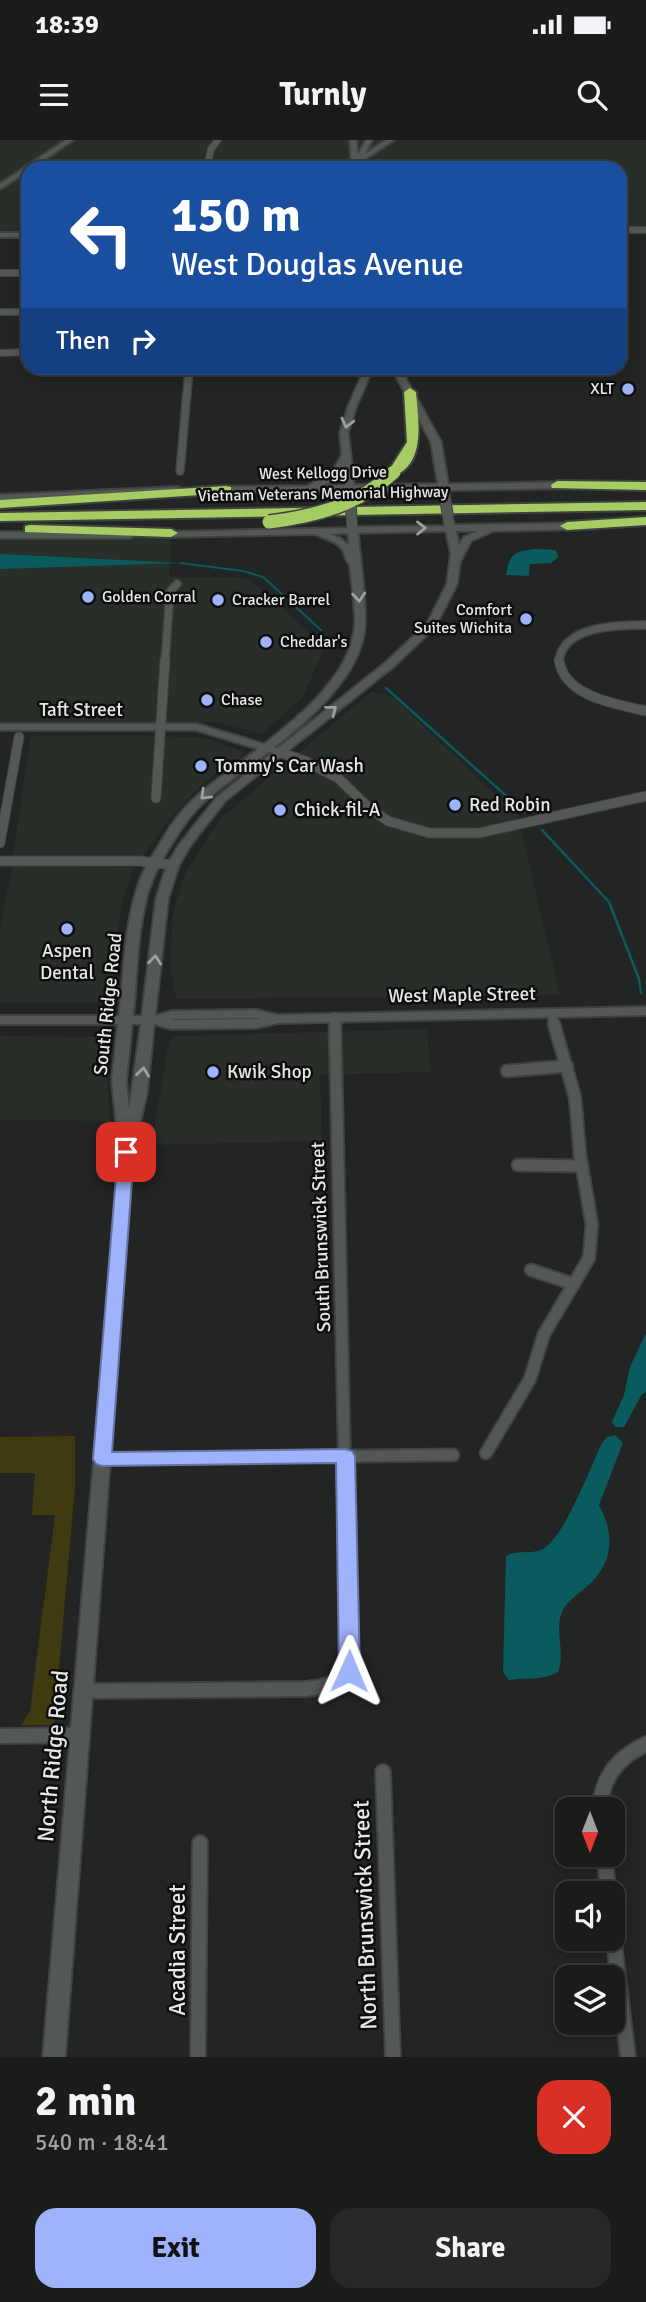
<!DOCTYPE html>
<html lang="en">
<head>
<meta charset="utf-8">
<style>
	:root { --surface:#1a1c1a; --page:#272927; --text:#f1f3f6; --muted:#9fa1a2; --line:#383a39; --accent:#9fb3fd }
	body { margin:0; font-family:Signika,sans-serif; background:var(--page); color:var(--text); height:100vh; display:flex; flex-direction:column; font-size:26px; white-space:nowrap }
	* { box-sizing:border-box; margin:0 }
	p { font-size:23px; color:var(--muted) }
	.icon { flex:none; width:38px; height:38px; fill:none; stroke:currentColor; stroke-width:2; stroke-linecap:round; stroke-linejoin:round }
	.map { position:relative; height:1917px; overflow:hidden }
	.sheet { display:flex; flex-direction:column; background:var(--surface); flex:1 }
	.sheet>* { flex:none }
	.hud { position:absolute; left:21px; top:21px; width:606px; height:214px; border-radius:21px; box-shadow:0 4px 10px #0003,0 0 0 2px var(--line); background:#1a4fa0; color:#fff; overflow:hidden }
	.needle { width:46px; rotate:180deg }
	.fabs { position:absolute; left:555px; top:1657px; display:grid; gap:14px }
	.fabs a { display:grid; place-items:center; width:70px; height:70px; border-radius:14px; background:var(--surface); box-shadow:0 4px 10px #0003,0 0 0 2px var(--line); font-size:35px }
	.pin { position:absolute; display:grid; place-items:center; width:60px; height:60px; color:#fff; margin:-30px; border-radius:14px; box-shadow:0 4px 10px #0006 }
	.me { position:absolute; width:77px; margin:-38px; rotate:1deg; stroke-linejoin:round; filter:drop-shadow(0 0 5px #0008) }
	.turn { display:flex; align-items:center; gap:24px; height:147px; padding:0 35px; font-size:32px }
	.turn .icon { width:91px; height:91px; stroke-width:2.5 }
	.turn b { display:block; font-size:49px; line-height:60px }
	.then { display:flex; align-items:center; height:66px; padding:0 35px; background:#0003; gap:14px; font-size:26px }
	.round { display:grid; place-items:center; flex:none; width:74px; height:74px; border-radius:21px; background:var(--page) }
	.summary { display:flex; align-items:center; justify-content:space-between; height:119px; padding:0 35px }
	h1 { font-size:42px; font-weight:800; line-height:52px }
	.cta { display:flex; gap:14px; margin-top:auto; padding:14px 35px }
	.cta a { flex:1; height:80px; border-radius:21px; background:var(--accent); color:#111; font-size:28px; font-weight:800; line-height:80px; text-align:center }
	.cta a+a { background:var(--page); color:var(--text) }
	.status { display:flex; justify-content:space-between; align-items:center; height:49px; padding:0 35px; background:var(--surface); direction:ltr }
	.status svg { height:19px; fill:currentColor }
	header { display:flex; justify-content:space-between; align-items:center; height:91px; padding:0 35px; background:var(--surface); font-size:32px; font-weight:800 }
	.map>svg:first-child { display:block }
	.built { fill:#272f28 }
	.green { fill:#3f3a10 }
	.water { fill:#095b5e }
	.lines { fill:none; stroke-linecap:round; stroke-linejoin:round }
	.stream-far1 { stroke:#095b5e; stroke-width:2 }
	.stream { stroke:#095b5e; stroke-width:2.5 }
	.minor-far4-casing { stroke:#404240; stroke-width:8 }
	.minor-far3-casing { stroke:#404240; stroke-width:10 }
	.minor-far2-casing { stroke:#404240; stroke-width:11 }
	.minor-far1-casing { stroke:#404240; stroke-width:15 }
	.minor-casing { stroke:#404240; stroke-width:18 }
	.tertiary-casing { stroke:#404240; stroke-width:4 }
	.secondary-casing { stroke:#404240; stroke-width:4 }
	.motorway-casing { stroke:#404240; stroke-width:4 }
	.minor-far4 { stroke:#545855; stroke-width:6 }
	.minor-far3 { stroke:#545855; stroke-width:7 }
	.minor-far2 { stroke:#545855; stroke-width:9 }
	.minor-far1 { stroke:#545855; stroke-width:11 }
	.minor { stroke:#545855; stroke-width:14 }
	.tertiary { fill:#545855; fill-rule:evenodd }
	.secondary { fill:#545855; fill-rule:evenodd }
	.motorway { fill:#a6cc63; fill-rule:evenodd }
	.secondary-bridge-casing { stroke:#404240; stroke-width:12; stroke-linecap:butt }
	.motorway-bridge-casing { stroke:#404240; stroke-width:16; stroke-linecap:butt }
	.secondary-bridge { stroke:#545855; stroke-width:10 }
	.motorway-bridge { stroke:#a6cc63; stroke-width:13 }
	.oneway { stroke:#9da09e }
	.route { fill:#9fb3fd; stroke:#6774a4; stroke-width:2 }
	.poi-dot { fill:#9fb3fd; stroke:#0d0e0d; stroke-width:2.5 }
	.labels { text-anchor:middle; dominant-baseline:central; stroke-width:5; stroke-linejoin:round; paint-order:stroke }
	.far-poi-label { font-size:16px; fill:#e6e8e6; stroke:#0d0e0d; text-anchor:start }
	.far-street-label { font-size:16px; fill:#e6e8e6; stroke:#0d0e0d }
	.street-label { font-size:19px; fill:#e6e8e6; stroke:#0d0e0d }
	.poi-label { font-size:19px; fill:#e6e8e6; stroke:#0d0e0d; text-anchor:start }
	.near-street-label { font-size:23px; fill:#e6e8e6; stroke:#0d0e0d }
</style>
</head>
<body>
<div class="status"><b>18:39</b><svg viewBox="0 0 49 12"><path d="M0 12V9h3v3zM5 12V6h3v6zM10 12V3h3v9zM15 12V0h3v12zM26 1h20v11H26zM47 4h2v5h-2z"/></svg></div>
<header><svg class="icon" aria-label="menu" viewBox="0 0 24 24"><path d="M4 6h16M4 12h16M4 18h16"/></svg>Turnly<svg class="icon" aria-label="search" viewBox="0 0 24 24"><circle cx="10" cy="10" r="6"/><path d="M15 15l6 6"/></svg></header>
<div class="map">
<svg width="646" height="1917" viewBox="0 0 646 1917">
	<rect width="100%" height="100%" fill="#222523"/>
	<g class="built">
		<path d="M0,0H646V93H620V28H28V96L0,97Z"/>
		<path d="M171,393L169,437H233L250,440L273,458L324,508L303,557L262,594L215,582L162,583L161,587L0,588V395Z"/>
		<path d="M371,552L393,557L518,676L560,855L176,859L170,827L173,773L185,734L221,678Z"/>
		<path d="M137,595L206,598L242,611L241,618L203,643L165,685L143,717L13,716L31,596Z"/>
		<path d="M12,726L134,728L121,766L111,862L0,863V787Z"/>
		<path d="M427,889L431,932L320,935L322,1001L156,1005L154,990L169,901L176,896Z"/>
		<path d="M0,896L104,897L110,981L0,980Z"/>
	</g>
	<path class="green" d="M75,1296V1347L54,1585H21L30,1571L55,1375H32L35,1333H0V1297Z"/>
	<g class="water">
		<path d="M536,409L556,410L558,417L551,423L530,424L529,436L506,435C509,414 515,411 536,409Z"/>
		<path d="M0,414L182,423L0,429Z"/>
		<path d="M646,1193V1252L642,1254L624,1287H615L612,1282L624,1255L630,1227Z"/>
		<path d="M615,1295L623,1303L599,1365C616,1396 613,1425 585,1448C576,1456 567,1461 562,1472C554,1491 566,1513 558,1532C543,1541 527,1537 509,1540L503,1532L506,1416C518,1409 533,1415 543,1409C565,1396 590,1328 602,1303L607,1297Z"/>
	</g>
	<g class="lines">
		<path class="stream-far1" d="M180,423L243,431L263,437L321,490"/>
		<g class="stream">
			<path d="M386,548L524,672"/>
			<path d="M542,690L609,762L639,839L641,853"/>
		</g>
		<defs>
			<g id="minor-far4">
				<path d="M207,28L211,9L218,0"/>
				<path d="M620,90H646"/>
				<path d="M0,133H28"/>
				<path d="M0,172H28"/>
				<path d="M0,213L28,212"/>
				<path d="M189,232V228"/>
			</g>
			<g id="minor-far3">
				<path d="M180,331L189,230"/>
				<path d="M165,522L170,452L177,444"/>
				<path d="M559,522C562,485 619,485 646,485"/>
			</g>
			<g id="minor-far2">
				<path d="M559,520C564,557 617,564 646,571"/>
				<path d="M279,612L305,621L338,638L368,667L388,681L429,693H479L646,656"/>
				<path d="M156,658L165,520"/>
				<path d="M0,703L19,597"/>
				<path d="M0,721H139L173,725"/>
				<path d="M551,873L555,886"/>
				<path d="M335,877V886"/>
			</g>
			<g id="minor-far1">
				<path d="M335,884L345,1343"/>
				<path d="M507,931L567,926"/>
				<path d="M518,1025L582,1026"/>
				<path d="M531,1130L574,1144"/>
				<path d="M486,1313L530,1239L544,1194L589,1118L592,1085L580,1015L575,957L554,884"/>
				<path d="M102,1319L453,1315"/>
			</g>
			<g id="minor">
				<path d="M83,1551L305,1549C323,1547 337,1546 349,1531L345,1341"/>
				<path d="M0,1596L80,1595"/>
				<path d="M383,1632L393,1917"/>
				<path d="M600,1670C601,1638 617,1618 646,1604"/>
				<path d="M604,1715L609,1754"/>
				<path d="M612,1787L628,1917"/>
				<path d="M198,1917L200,1703"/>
			</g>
			<g id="tertiary">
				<path d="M66,0H73L32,28H28V31L0,49V44Z"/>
				<rect x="0" y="93" width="28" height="4"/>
				<path d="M0,584H197L283,610L284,612L283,614H275L196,590H0Z"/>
			</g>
			<g id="secondary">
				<path d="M350,0H356L358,15L366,0H372L365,14L386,0H394L362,21L358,28H352Z"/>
				<path d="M365,228H373L356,267L348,293L354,345L438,344L431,302L392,228H400L441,302L448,344L569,342L574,345L569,348L448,350L444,354L439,350L354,351L353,355H347L345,351L212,352V348L215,347L307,346L331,334L342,315L340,293L348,267ZM343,328L345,345L321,346L338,338Z"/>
				<path d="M177,347L180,348V352L0,361V355Z"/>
				<path d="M449,380L452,381L454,385L578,383L583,386L578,389L493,391L471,401L460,422L457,444L435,487L393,527L225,661L190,706L179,725L168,759L155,876L172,871L257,870L277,875L646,867V875L278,883L256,888L171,889L154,884L147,952L133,1014L65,1917H43L121,1004L118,1000L112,941L118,884H0V876H119C124,835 124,789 137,749C141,733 152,716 161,702C170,686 184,667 197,656C246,613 352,555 355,483C355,464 352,444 350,425C345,420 346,416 342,409C336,400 323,399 315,394L161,397L158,396V392L347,388L349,383H355L357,387L445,386L446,381ZM446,391L451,413L447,444L427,484L385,523L217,657L179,705L167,725L156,759L142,876H133C137,835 137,789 149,749C154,734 164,715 173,702C181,688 194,671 206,660C256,617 363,556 365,483C366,454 360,423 358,393ZM456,391H478L464,397L459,405ZM348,393L349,405L340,398L330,394ZM257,878L261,879L171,880L174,879ZM132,884H141L129,970L126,941Z"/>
				<path d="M0,392H130L135,395L130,398H0Z"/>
			</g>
			<g id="motorway">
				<path d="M410,248L416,252C418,279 427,323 394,336L388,332L407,302L404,252Z"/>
				<path d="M557,341L646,342V350L552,348L551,345Z"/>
				<path d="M226,346L231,347V353L0,368V360Z"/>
				<path d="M646,362V370L0,381V373Z"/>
				<path d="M646,377V385L567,390L560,386L567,382Z"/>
				<path d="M30,385L171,389L178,393L171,397L25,392V386Z"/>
			</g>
		</defs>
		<use href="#minor-far4" class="minor-far4-casing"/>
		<use href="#minor-far3" class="minor-far3-casing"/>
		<use href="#minor-far2" class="minor-far2-casing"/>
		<use href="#minor-far1" class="minor-far1-casing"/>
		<use href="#minor" class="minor-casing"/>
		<use href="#tertiary" class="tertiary-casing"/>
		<use href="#secondary" class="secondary-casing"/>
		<use href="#motorway" class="motorway-casing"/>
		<use href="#minor-far4" class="minor-far4"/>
		<use href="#minor-far3" class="minor-far3"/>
		<use href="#minor-far2" class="minor-far2"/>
		<use href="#minor-far1" class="minor-far1"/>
		<use href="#minor" class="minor"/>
		<use href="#tertiary" class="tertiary"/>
		<use href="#secondary" class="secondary"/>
		<use href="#motorway" class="motorway"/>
		<defs>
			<g id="secondary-bridge">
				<path d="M444,351L449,383"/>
				<path d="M350,353L352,385"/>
			</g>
			<path id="motorway-bridge" d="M269,382C316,376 359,365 394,332"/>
		</defs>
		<use href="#secondary-bridge" class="secondary-bridge-casing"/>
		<use href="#motorway-bridge" class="motorway-bridge-casing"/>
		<use href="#secondary-bridge" class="secondary-bridge"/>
		<use href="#motorway-bridge" class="motorway-bridge"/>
	</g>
	<defs><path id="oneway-chevron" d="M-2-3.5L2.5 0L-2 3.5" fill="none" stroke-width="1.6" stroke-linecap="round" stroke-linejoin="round" transform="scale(1.75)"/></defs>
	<g class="oneway">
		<use href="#oneway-chevron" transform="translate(347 283) rotate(104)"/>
		<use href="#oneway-chevron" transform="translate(421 388) rotate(-1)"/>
		<use href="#oneway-chevron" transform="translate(359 457) rotate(85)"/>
		<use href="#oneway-chevron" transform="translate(332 570) rotate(-38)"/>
		<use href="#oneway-chevron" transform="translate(205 655) rotate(136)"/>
		<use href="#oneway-chevron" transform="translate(155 820) rotate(-84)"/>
		<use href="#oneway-chevron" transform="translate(143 932) rotate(-83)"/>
	</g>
	<path class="route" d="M126,1007L134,1012L112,1312L345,1309L352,1311L355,1316L360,1531L357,1537L349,1539L342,1537L339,1531L336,1323L102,1326L96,1324L93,1319L118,1012Z"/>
	<g class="poi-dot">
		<circle cx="628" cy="249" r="7"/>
		<circle cx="88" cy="457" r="7"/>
		<circle cx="218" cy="460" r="7"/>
		<circle cx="526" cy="479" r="7"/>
		<circle cx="266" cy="502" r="7"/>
		<circle cx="207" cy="560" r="7"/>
		<circle cx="201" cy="626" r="7"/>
		<circle cx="455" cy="665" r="7"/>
		<circle cx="280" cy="670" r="7"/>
		<circle cx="67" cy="789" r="7"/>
		<circle cx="213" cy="932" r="7"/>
	</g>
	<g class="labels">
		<g class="far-poi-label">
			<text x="614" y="249" text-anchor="end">XLT</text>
			<text x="102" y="457">Golden Corral</text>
			<text x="232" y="460">Cracker Barrel</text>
			<text x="512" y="470" text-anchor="end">Comfort<tspan x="512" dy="18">Suites Wichita</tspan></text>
			<text x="280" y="502">Cheddar's</text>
			<text x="221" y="560">Chase</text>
		</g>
		<g class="far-street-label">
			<text transform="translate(323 333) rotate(-1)">West Kellogg Drive</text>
			<text transform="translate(323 354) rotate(-1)">Vietnam Veterans Memorial Highway</text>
		</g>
		<g class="street-label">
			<text x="81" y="570">Taft Street</text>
			<text transform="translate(462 855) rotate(-1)">West Maple Street</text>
			<text transform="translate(108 864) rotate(-84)">South Ridge Road</text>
			<text transform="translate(321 1097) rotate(-92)">South Brunswick Street</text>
		</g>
		<g class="poi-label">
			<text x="215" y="626">Tommy's Car Wash</text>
			<text x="469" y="665">Red Robin</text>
			<text x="294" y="670">Chick-fil-A</text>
			<text x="67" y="811" text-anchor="middle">Aspen<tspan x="67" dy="22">Dental</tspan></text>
			<text x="227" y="932">Kwik Shop</text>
		</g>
		<g class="near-street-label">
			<text transform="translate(53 1616) rotate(-85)">North Ridge Road</text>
			<text transform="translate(365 1775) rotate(-92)">North Brunswick Street</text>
			<text transform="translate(177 1810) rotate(-90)">Acadia Street</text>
		</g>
	</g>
</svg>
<div class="fabs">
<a><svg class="needle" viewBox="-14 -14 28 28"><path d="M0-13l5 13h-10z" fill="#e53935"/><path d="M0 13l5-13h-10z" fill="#9fa1a2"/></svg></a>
<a><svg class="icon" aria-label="sound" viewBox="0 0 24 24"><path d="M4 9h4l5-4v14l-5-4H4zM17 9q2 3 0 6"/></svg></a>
<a><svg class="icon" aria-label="layers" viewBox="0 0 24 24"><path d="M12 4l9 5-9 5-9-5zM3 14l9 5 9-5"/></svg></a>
</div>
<div class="pin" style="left:126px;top:1012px;background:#d93025"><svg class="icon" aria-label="arrive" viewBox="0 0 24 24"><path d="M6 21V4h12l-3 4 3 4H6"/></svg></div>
<svg class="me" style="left:349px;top:1531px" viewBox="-20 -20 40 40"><path d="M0-17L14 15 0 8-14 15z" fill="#9fb3fd" stroke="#fff" stroke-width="4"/></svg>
<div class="hud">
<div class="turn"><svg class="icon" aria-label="left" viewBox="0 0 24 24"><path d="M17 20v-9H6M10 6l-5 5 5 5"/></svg><div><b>150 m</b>West Douglas Avenue</div></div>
<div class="then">Then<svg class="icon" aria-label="right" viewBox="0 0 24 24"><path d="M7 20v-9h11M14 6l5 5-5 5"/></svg></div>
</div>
</div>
<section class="sheet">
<div class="summary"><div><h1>2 min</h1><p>540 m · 18:41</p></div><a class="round" style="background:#d93025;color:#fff"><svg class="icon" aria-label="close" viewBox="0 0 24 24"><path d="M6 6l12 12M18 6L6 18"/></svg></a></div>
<div class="cta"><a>Exit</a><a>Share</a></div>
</section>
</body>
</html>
